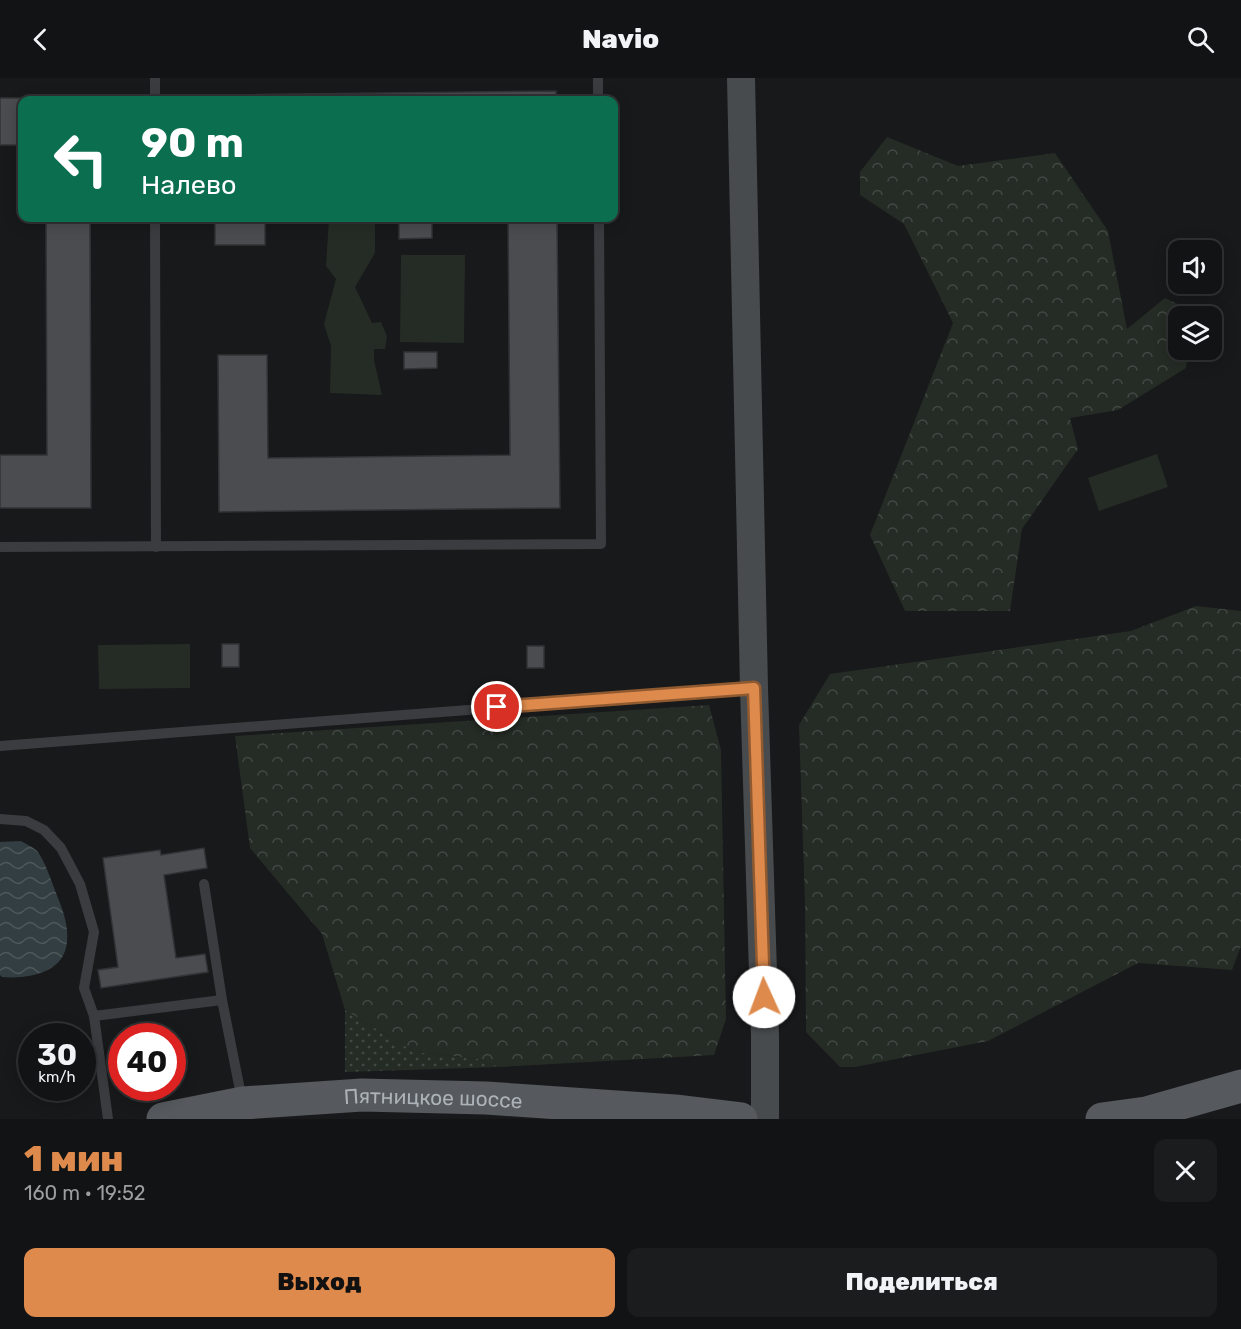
<!DOCTYPE html>
<html lang="ru">
<head>
<meta charset="utf-8">
<style>
	:root { --surface:#121314; --page:#1b1c1d; --text:#f1f3f6; --muted:#9c9ea0; --line:#313234; --accent:#de8a4c }
	body { margin:0; font-family:Rubik,sans-serif; background:var(--page); color:var(--text); height:100vh; display:flex; flex-direction:column; font-size:22px; white-space:nowrap }
	* { box-sizing:border-box; margin:0 }
	p { font-size:20px; color:var(--muted) }
	.icon { flex:none; width:33px; height:33px; fill:none; stroke:currentColor; stroke-width:2; stroke-linecap:round; stroke-linejoin:round }
	.map { position:relative; height:1041px; overflow:hidden }
	.side { display:flex; flex-direction:column; background:var(--surface); flex:1 }
	.side>* { flex:none }
	.hud { position:absolute; left:18px; top:18px; width:600px; height:126px; border-radius:12px; box-shadow:0 3px 15px #0003,0 0 0 2px var(--line); background:#0b6e4f; color:#fff; overflow:hidden }
	.buttons { position:absolute; left:1168px; top:162px; display:grid; gap:12px }
	.buttons a { display:grid; place-items:center; width:54px; height:54px; border-radius:12px; background:var(--surface); box-shadow:0 3px 15px #0003,0 0 0 2px var(--line); font-size:30px }
	.speed { position:absolute; left:18px; top:945px; display:flex; gap:12px; font-size:30px; font-weight:700; text-align:center }
	.speed>* { display:grid; place-content:center; width:78px; height:78px; border-radius:50%; background:var(--surface); box-shadow:0 3px 15px #0003,0 0 0 2px var(--line); line-height:1 }
	.speed small { font-size:15px; font-weight:400 }
	.speed .limit { border:9px solid #d22; background:#fff; color:#111 }
	.pin { position:absolute; display:grid; place-items:center; width:51px; height:51px; color:#fff; margin:-26px; border:3px solid #fff; border-radius:50%; box-shadow:0 2px 6px #0007 }
	.me { position:absolute; width:66px; margin:-33px; rotate:358deg; stroke-linejoin:round; filter:drop-shadow(0 0 4px #0008) }
	.turn { display:flex; align-items:center; gap:21px; height:126px; padding:0 24px; font-size:27px }
	.turn .icon { width:78px; height:78px; stroke-width:2.5 }
	.turn b { display:block; font-size:42px; line-height:51px }
	.round { display:grid; place-items:center; flex:none; width:63px; height:63px; border-radius:12px; background:var(--page) }
	.headline { display:flex; align-items:center; justify-content:space-between; height:102px; padding:0 24px }
	h1 { font-size:36px; font-weight:800; line-height:45px; color:var(--accent) }
	.cta { display:flex; gap:12px; margin-top:auto; padding:12px 24px }
	.cta a { flex:1; height:69px; border-radius:12px; background:var(--accent); color:#111; font-size:24px; font-weight:800; line-height:69px; text-align:center }
	.cta a+a { background:var(--page); color:var(--text) }
	header { display:flex; justify-content:space-between; align-items:center; height:78px; padding:0 24px; background:var(--surface); font-size:27px; font-weight:800 }
	.map>svg:first-child { display:block }
	.grass { fill:url(#grass-dots) }
	.forest { fill:url(#forest-crowns) }
	.park { fill:#252c25 }
	.water { fill:url(#water-waves) }
	.building { fill:#4a4c4f; stroke:#323336; stroke-width:1.5 }
	.lines { fill:none; stroke-linecap:round; stroke-linejoin:round }
	.lane { stroke:#3a3c3f; stroke-width:10 }
	.secondary { stroke:#484b4e; stroke-width:28 }
	.primary { stroke:#56595d; stroke-width:33 }
	.route-casing { stroke:#905a31; stroke-width:15 }
	.route { stroke:#de8a4c; stroke-width:10 }
	.labels { text-anchor:middle; dominant-baseline:central; stroke-width:5; stroke-linejoin:round; paint-order:stroke }
	.street-label { font-size:21px; fill:#acb3b8; stroke:#131415 }
</style>
</head>
<body>
<header><svg class="icon" aria-label="back" viewBox="0 0 24 24"><path d="M15 5l-7 7 7 7"/></svg>Navio<svg class="icon" aria-label="search" viewBox="0 0 24 24"><circle cx="10" cy="10" r="6"/><path d="M15 15l6 6"/></svg></header>
<div class="map">
<svg width="1241" height="1041" viewBox="0 0 1241 1041">
	<defs>
		<pattern id="grass-dots" width="8" height="8" patternUnits="userSpaceOnUse" patternTransform="scale(1.5)"><rect width="8" height="8" fill="#252c25"/><path d="M2 2h.1M6 6h.1" fill="none" stroke="#424843" stroke-width="1.8" stroke-linecap="round"/></pattern>
		<pattern id="forest-crowns" width="20" height="18" patternUnits="userSpaceOnUse" patternTransform="scale(1.5)"><rect width="20" height="18" fill="#252c25"/><path d="M2 6a3 3 0 1 1 6 0M12 15a3 3 0 1 1 6 0" fill="none" stroke="#424843"/></pattern>
		<pattern id="water-waves" width="16" height="10" patternUnits="userSpaceOnUse" patternTransform="scale(1.5)"><rect width="16" height="10" fill="#333e42"/><path d="M0 5q4-4 8 0t8 0" fill="none" stroke="#4e585b"/></pattern>
	</defs>
	<rect width="100%" height="100%" fill="#18191a"/>
	<path class="grass" d="M345,932L415,974L478,981L500,989L345,994Z"/>
	<g class="forest">
		<path d="M887,59L958,88L1055,75L1108,153L1127,251L1165,220L1192,233V238H1179V272H1188L1186,290L1118,332L1070,340L1078,371L1022,451L1010,533H905L870,457L953,245L904,146L860,117V94Z"/>
		<path d="M1196,528L1241,533V868L1232,892L1138,885L988,963L855,989H840L806,954L805,826L799,647L830,596L1131,553Z"/>
		<path d="M709,627L721,672L726,941L714,977L500,989L478,981L415,974L345,932L322,856L250,770L235,658Z"/>
	</g>
	<g class="park">
		<path d="M329,140H375V175L355,209L372,245L381,244L387,258L385,271H374V282L382,317L330,315L331,268L324,246L336,201L326,188Z"/>
		<path d="M401,177H465L464,265L400,264Z"/>
		<path d="M1157,376L1168,409L1099,433L1088,400Z"/>
		<path d="M190,566V610L99,611L98,567Z"/>
	</g>
	<path class="water" d="M21,763C26,766 33,769 37,773C44,781 52,804 56,815C62,830 69,847 67,864C64,896 27,901 2,899L0,897V764Z"/>
	<g class="building">
		<path d="M556,13V22H213V17Z"/>
		<path d="M0,20H89V22H22V67H0Z"/>
		<path d="M46,140H90L91,430H0V377H47Z"/>
		<rect x="215" y="140" width="50" height="27"/>
		<path d="M508,140H557L560,430L219,434L218,277H267L268,380L510,377Z"/>
		<path d="M399,144H432V160L399,161Z"/>
		<path d="M404,274H437V290L404,291Z"/>
		<rect x="222" y="566" width="17" height="23"/>
		<rect x="527" y="568" width="17" height="22"/>
		<path d="M204,770L207,790L164,797L176,880L205,876L208,894L101,910L98,892L118,889L103,780L160,772L161,777Z"/>
	</g>
	<g class="lines">
		<g class="lane">
			<path d="M155,0V22"/>
			<path d="M598,0V22"/>
			<path d="M155,140L156,469"/>
			<path d="M0,469L601,466L599,140"/>
			<path d="M0,668L754,610"/>
			<path d="M0,741L26,743L44,752L61,770L80,806L94,854L84,910L94,938"/>
			<path d="M204,806L222,922L242,1022"/>
			<path d="M108,1041L94,938L222,922"/>
		</g>
		<path class="secondary" d="M741,0L754,610L765,958V1041"/>
		<g class="primary">
			<path id="s1" d="M163,1041L243,1025L362,1017L486,1020L675,1033L741,1041"/>
			<path d="M1102,1041L1146,1035L1241,1008"/>
		</g>
	</g>
	<g class="lines">
		<defs>
			<path id="route" d="M497,629L754,610L764,919"/>
		</defs>
		<use href="#route" class="route-casing"/>
		<use href="#route" class="route"/>
	</g>
	<g class="labels">
		<g class="street-label">
			<text stroke="none"><textPath href="#s1" startOffset="272">Пятницкое шоссе</textPath></text>
		</g>
	</g>
</svg>
<div class="buttons">
<a><svg class="icon" aria-label="sound" viewBox="0 0 24 24"><path d="M4 9h4l5-4v14l-5-4H4zM17 9q2 3 0 6"/></svg></a>
<a><svg class="icon" aria-label="layers" viewBox="0 0 24 24"><path d="M12 4l9 5-9 5-9-5zM3 14l9 5 9-5"/></svg></a>
</div>
<div class="speed"><div>30<small>km/h</small></div><div class="limit">40</div></div>
<div class="pin" style="left:497px;top:629px;background:#d93025"><svg class="icon" aria-label="arrive" viewBox="0 0 24 24"><path d="M6 21V4h12l-3 4 3 4H6"/></svg></div>
<svg class="me" style="left:764px;top:919px" viewBox="-20 -20 40 40"><circle r="19" fill="#fff"/><path d="M0-13L10 11 0 6-10 11z" fill="#de8a4c"/></svg>
<div class="hud">
<div class="turn"><svg class="icon" aria-label="left" viewBox="0 0 24 24"><path d="M17 20v-9H6M10 6l-5 5 5 5"/></svg><div><b>90 m</b>Налево</div></div>
</div>
</div>
<section class="side">
<div class="headline"><div><h1>1 мин</h1><p>160 m · 19:52</p></div><a class="round"><svg class="icon" aria-label="close" viewBox="0 0 24 24"><path d="M6 6l12 12M18 6L6 18"/></svg></a></div>
<div class="cta"><a>Выход</a><a>Поделиться</a></div>
</section>
</body>
</html>
